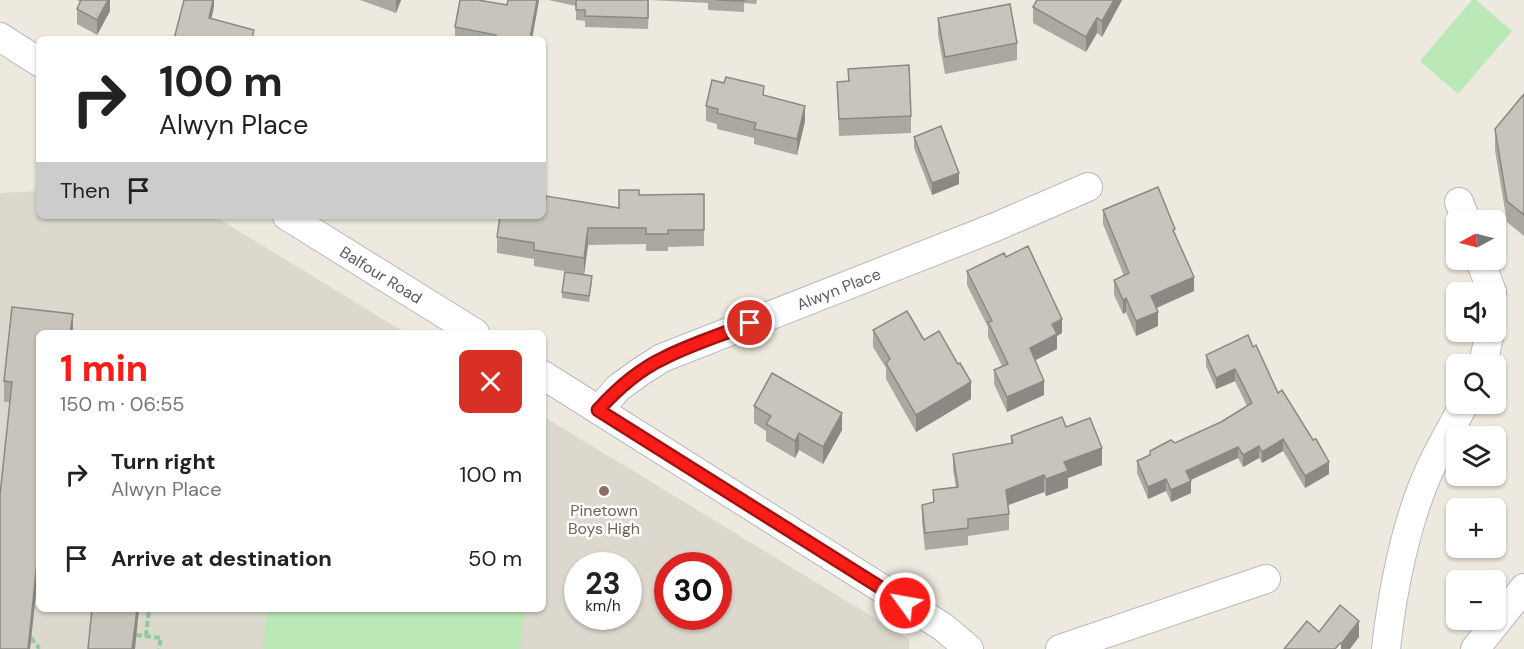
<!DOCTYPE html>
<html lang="en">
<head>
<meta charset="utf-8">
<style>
	:root { --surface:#fff; --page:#f2f2f2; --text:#222; --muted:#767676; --accent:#fa1d17 }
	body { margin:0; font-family:"DM Sans",sans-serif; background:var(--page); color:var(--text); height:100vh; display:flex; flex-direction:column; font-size:22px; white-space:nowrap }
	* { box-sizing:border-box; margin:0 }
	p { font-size:20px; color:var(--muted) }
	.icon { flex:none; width:33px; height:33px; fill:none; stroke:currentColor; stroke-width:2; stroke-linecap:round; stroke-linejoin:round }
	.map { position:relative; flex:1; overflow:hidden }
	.panel { position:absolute; left:36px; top:330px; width:510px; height:282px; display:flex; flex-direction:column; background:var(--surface); border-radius:9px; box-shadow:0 2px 4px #0004 }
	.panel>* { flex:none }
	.hud { position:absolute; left:36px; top:36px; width:510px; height:183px; border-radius:9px; box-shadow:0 2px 4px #0004; background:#fff; color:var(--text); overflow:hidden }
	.needle { width:39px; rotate:263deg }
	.controls { position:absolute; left:1446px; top:210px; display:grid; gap:12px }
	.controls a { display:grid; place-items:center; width:60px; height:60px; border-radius:9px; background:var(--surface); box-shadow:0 2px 4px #0004; font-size:30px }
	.speed { position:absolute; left:564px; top:552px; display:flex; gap:12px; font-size:30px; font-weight:700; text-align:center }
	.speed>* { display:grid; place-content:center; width:78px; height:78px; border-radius:50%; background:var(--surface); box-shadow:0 2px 4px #0004; line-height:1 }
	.speed small { font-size:15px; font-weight:400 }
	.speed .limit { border:9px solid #d22; background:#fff; color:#111 }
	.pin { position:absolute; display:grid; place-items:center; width:51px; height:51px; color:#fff; margin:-26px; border:3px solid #fff; border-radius:50%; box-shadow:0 2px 6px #0007 }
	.me { position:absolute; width:66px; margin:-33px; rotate:302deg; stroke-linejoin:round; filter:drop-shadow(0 0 4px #0008) }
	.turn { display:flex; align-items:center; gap:21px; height:126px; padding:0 24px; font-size:27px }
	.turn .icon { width:78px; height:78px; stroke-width:2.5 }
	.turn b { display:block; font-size:42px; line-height:51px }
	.then { display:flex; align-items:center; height:57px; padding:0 24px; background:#0003; gap:12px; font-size:22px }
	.round { display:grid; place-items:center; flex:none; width:63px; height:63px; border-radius:9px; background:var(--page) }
	.summary { display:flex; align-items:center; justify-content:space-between; height:102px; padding:0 24px }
	h1 { font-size:36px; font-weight:800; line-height:45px; color:var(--accent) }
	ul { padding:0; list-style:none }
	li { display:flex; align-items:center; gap:18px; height:84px; padding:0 24px }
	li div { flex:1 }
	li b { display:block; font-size:22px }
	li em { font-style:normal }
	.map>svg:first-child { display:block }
	.education { fill:#dcd8cd; fill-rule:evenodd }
	.green { fill:#bae8b7 }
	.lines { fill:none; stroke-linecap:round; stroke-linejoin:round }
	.minor-casing { stroke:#b7babf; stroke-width:30 }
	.path { stroke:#90c99d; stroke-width:4; stroke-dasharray:6 3; stroke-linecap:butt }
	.minor { stroke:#fff; stroke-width:28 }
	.wall { fill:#aca8a1 }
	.shaded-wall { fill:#8c8883 }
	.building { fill:#c8c3bb; stroke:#8c8883; stroke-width:1.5 }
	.route-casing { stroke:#a2130f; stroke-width:15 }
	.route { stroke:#fa1d17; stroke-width:10 }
	.education-dot { fill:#8d6e63; stroke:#fff; stroke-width:2 }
	.labels { text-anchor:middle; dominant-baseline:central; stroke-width:5; stroke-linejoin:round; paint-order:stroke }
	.street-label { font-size:16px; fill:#585c61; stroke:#fff }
	.education-label { font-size:16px; fill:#785e54; stroke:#fff }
</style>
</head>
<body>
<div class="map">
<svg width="1524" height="649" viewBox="0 0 1524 649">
	<rect width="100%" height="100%" fill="#ede9de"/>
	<path class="education" d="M39,191V216H214L406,333H39V609H543V416L909,639V649H0V193ZM578,566H628V616H578ZM668,566H718V616H668Z"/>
	<g class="green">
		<path d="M1472,0H1476L1512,31L1458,94L1420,61Z"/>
		<path d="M267,609H524L520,649H263Z"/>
	</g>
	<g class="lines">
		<defs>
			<g id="minor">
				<path d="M0,37L39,62"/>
				<path d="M1459,202L1466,220"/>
				<path id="s1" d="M287,216L475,333"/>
				<path d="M1480,260L1492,292"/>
				<path d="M1483,364L1490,332"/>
				<path d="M543,375L943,627L969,649"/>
				<path id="s2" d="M599,410L618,388L640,372L662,358L993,228L1088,187"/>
				<path d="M1060,649L1266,579"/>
				<path d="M1386,649C1392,592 1406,521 1430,469C1440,447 1453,426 1464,404"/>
				<path d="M1475,649L1524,588"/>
			</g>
		</defs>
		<use href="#minor" class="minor-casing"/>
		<g class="path">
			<path d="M136,635L161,638L159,649"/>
			<path d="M146,636L149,609"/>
			<path d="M31,638L37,645L39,649"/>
		</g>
		<use href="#minor" class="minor"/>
	</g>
	<g class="wall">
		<path d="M77,0H110V11L97,35L77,24V9L80,2Z"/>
		<path d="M360,0H401L396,13Z"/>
		<path d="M508,0H539L532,39H461L455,38V27L507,5Z"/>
		<path d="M548,0H757L756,4L744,3V12L708,10V3L649,0L648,29L585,27V21L576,20V6Z"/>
		<path d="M1037,0H1122L1102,37L1097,33L1086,52L1033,23V7Z"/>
		<path d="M938,18L1017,43V60L945,74L938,35Z"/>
		<path d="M848,69L911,116V133L839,136L837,82L848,81Z"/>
		<path d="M1524,94V236L1507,222L1495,150V129Z"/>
		<path d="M764,96L805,121L797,155L754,144V138L717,129V124L706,121V106Z"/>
		<path d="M914,137L959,184L932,195L914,148Z"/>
		<path d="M704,194V246L668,247V251H646V244L588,245L584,275L592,282L589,302L562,298V292L576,273L534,266V259L497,253V237L619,208L639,195Z"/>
		<path d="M1103,210L1175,235L1194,291L1157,308L1158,326L1136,336L1126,312L1123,314L1114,295V280L1124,276L1103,224Z"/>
		<path d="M1006,257L1062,333L1057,336V349L1035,360L1044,395L1007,412L994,384V370L1002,366L988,337V327L967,285V271Z"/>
		<path d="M12,307L73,314V333H39V565L30,649H0V495L10,402H4V381Z"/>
		<path d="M873,330L924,340L971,399L916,432L886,379V368L873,347Z"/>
		<path d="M1253,347L1278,393L1329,474L1305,488L1283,451L1262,463L1259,458L1243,467L1238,458L1191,480V493L1171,502L1166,491L1148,499L1137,473V461L1221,422L1247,406L1235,381L1216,389L1206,366V355Z"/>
		<path d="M754,406L842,430L823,464L799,450L795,458L766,441V431L754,423Z"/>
		<path d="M1066,427L1102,465L1068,478V488L1046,496L1044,492L1008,505L1009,514V530L968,536V545L925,550L922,522V505L933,503V490L956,487L953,470V454L1011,444V436Z"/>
	</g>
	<g class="shaded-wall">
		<path d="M108,0H110V11L97,35V20Z"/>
		<path d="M213,0H214V7L209,29V18Z"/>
		<path d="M397,0H401L396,13V1Z"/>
		<path d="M537,0H539L532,39H530Z"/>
		<path d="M1114,0H1122L1102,37V21Z"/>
		<path d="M1097,18V33L1086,52V37Z"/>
		<path d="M805,106V121L797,155V139Z"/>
		<path d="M959,173V184L932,195V183Z"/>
		<path d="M588,228V245L584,275V258Z"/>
		<path d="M1194,277V291L1151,310V296Z"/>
		<path d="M1126,298V312L1123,314V300Z"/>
		<path d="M1158,312V326L1136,336V321Z"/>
		<path d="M73,314V333H70Z"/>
		<path d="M1062,319V333L1057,336V349L1030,363V348L1052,324Z"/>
		<path d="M1235,369V381L1216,389V378Z"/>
		<path d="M1044,381V395L1007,412V397Z"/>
		<path d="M971,382V399L916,432V415Z"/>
		<path d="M842,413V430L823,464V447Z"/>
		<path d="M799,433V450L795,458V441Z"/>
		<path d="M1283,439V451L1262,463V452Z"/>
		<path d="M1259,446V458L1243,467V455Z"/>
		<path d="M1238,447V458L1186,482V471Z"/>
		<path d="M1102,448V465L1068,478V488L1046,496V479L1064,462Z"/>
		<path d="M1329,462V474L1305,488V476Z"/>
		<path d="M1044,475V492L1006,506V490Z"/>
		<path d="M1166,479V491L1148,499V487Z"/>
		<path d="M1191,481V493L1171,502V490Z"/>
		<path d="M39,544V565L30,649H28Z"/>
		<path d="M137,609H139L135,649H132Z"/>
		<path d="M1359,621V637L1350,649H1341V644Z"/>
	</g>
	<g class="building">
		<path d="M81,0H108L97,20L77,9Z"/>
		<path d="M184,0H213L209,18L254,30L252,39H174Z"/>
		<path d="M460,0H478L507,5L508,0H537L530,39H495L496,35L455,27Z"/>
		<path d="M576,0H648V18L585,16V10H576Z"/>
		<path d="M716,0H744V1Z"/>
		<path d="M1037,0H1114L1102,21L1097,18L1086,37L1033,7Z"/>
		<path d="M1010,4L1017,43L945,57L938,18Z"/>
		<path d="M909,65L911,116L839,119L837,82L849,81L848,69Z"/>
		<path d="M726,77L764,86L763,95L805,106L797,139L754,129L756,123L717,113L718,109L706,106L712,80L724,83Z"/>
		<path d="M1524,94V215L1507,201L1495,129Z"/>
		<path d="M941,126L959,173L932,183L914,137Z"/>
		<path d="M1158,187L1175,229L1173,230L1194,277L1151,296L1158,312L1136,321L1126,298L1123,300L1114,280L1129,273L1103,210Z"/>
		<path d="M619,190H639V195L704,194V230H668V234H646V228H588L584,258L534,250V243L497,237L500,216H543V206H545L546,196L619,208Z"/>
		<path d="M1028,246L1062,319L1052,324L1057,334L1030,348L1044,381L1007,397L994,370L1008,364L988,322L992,321L967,271L1004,253L1006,257Z"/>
		<path d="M565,272L592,276L589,296L562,292Z"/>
		<path d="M12,307L73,314L70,333H39V544L28,649H0V495L12,382L4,381Z"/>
		<path d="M907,311L924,340L939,331L958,364L960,363L971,382L916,415L886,363L890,359L873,330Z"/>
		<path d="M1248,335L1253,347L1256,345L1278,393L1282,390L1313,440L1316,439L1329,462L1305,476L1283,439L1262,452L1259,446L1243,455L1238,447L1186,471L1191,481L1171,490L1166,479L1148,487L1137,461L1150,455V451L1171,440L1175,443L1221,422L1252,403L1235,369L1216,378L1206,355Z"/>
		<path d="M772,373L842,413L823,447L799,433L795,441L766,424L771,416L754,406Z"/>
		<path d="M1062,417L1066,427L1090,418L1102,448L1064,462L1068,471L1046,479L1044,475L1006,490L1009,514L968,519V528L925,533L922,505L934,502L933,490L958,487L953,454L1013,443L1011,436Z"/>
		<path d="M1340,605L1359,621L1341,644L1340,643L1335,649H1284L1307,621L1319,632Z"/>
		<path d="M92,609H137L132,649H88Z"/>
	</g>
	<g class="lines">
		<defs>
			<path id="route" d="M750,323C722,335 691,344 664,358C638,370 617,389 598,410L905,603"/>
		</defs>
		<use href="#route" class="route-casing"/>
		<use href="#route" class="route"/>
	</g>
	<circle class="education-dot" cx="604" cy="491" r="6"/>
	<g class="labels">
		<g class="street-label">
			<text stroke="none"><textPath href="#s1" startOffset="111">Balfour Road</textPath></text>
			<text stroke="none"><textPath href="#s2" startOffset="272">Alwyn Place</textPath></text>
		</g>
		<g class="education-label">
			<text x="604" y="510">Pinetown<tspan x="604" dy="18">Boys High</tspan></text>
		</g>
	</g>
</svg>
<div class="controls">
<a><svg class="needle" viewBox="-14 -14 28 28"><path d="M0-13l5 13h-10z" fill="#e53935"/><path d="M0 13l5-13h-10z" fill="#767676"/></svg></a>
<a><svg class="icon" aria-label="sound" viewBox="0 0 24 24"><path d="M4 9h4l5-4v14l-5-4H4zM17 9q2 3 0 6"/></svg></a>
<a><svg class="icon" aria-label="search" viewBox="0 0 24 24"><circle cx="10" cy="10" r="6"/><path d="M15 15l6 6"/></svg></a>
<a><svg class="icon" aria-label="layers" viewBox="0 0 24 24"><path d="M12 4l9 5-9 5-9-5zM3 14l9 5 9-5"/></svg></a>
<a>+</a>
<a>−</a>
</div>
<div class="speed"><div>23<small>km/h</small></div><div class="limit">30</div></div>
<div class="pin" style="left:750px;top:323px;background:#d93025"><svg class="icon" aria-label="arrive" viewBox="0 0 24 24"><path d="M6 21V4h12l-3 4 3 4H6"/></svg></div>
<svg class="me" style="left:905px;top:603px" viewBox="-20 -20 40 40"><circle r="17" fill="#fa1d17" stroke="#fff" stroke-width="3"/><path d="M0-11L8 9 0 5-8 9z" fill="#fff"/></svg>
<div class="hud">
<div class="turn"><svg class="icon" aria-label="right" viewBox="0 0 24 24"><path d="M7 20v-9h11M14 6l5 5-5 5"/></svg><div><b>100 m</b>Alwyn Place</div></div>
<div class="then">Then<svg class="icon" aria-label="arrive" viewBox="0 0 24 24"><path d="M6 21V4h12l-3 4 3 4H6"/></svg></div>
</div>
<section class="panel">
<div class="summary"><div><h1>1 min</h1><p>150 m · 06:55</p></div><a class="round" style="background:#d93025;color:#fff"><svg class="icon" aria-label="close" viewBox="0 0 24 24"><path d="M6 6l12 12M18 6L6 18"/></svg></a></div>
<ul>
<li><svg class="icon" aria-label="right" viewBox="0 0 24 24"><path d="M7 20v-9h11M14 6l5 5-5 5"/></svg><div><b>Turn right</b><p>Alwyn Place</p></div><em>100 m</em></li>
<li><svg class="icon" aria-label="arrive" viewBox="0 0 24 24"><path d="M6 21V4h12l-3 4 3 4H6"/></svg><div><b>Arrive at destination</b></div><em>50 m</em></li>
</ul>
</section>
</div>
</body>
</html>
